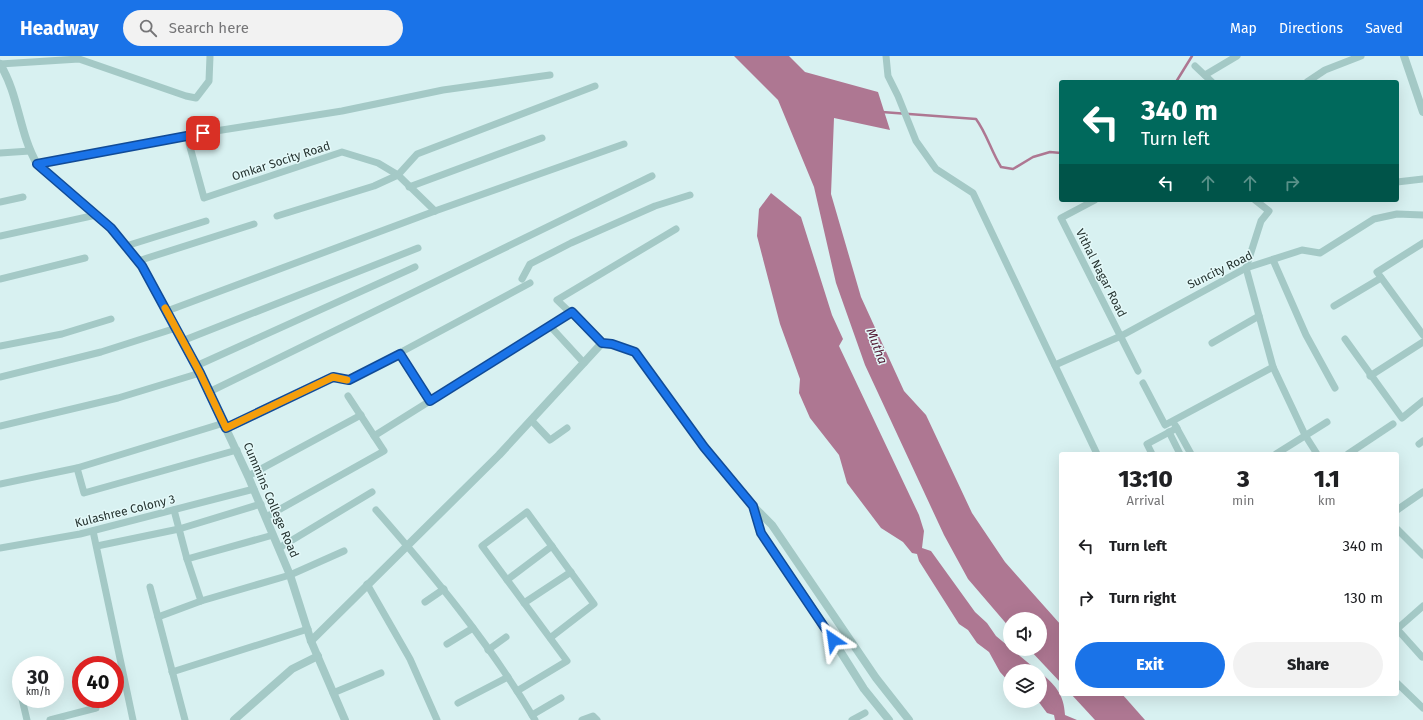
<!DOCTYPE html>
<html lang="en">
<head>
<meta charset="utf-8">
<style>
	:root { --surface:#fff; --page:#f2f2f2; --text:#202124; --muted:#757577; --accent:#1a73e8 }
	body { margin:0; font-family:"Fira Sans",sans-serif; background:var(--page); color:var(--text); height:100vh; display:flex; flex-direction:column; font-size:15px; white-space:nowrap }
	* { box-sizing:border-box; margin:0 }
	p { font-size:13px; color:var(--muted) }
	.icon { flex:none; width:22px; height:22px; fill:none; stroke:currentColor; stroke-width:2; stroke-linecap:round; stroke-linejoin:round }
	.map { position:relative; flex:1; overflow:hidden }
	.drawer { position:absolute; left:1059px; top:396px; width:340px; height:244px; display:flex; flex-direction:column; background:var(--surface); border-radius:4px; box-shadow:0 4px 16px #0002 }
	.drawer>* { flex:none }
	.hud { position:absolute; left:1059px; top:24px; width:340px; height:122px; border-radius:4px; box-shadow:0 4px 16px #0002; background:#00695c; color:#fff; overflow:hidden }
	.fabs { position:absolute; left:1003px; top:556px; display:grid; gap:8px }
	.fabs a { display:grid; place-items:center; width:44px; height:44px; border-radius:50%; background:var(--surface); box-shadow:0 4px 16px #0002; font-size:20px }
	.speed { position:absolute; left:12px; top:600px; display:flex; gap:8px; font-size:20px; font-weight:700; text-align:center }
	.speed>* { display:grid; place-content:center; width:52px; height:52px; border-radius:50%; background:var(--surface); box-shadow:0 4px 16px #0002; line-height:1 }
	.speed small { font-size:10px; font-weight:400 }
	.speed .limit { border:6px solid #d22; background:#fff; color:#111 }
	.pin { position:absolute; display:grid; place-items:center; width:34px; height:34px; color:#fff; margin:-17px; border-radius:8px; box-shadow:0 2px 6px #0006 }
	.me { position:absolute; width:44px; margin:-22px; rotate:328deg; stroke-linejoin:round; filter:drop-shadow(0 0 3px #0008) }
	.turn { display:flex; align-items:center; gap:14px; height:84px; padding:0 16px; font-size:18px }
	.turn .icon { width:52px; height:52px; stroke-width:2.5 }
	.turn b { display:block; font-size:28px; line-height:34px }
	.lanes { display:flex; align-items:center; height:38px; padding:0 16px; background:#0003; justify-content:center; gap:20px; direction:ltr }
	.lanes .off { opacity:.35 }
	.eta { display:flex; justify-content:space-evenly; align-items:center; height:68px; text-align:center }
	.eta b { font-size:24px; font-weight:800; line-height:28px }
	.button { display:flex; gap:8px; margin-top:auto; padding:8px 16px }
	.button a { flex:1; height:46px; border-radius:24px; background:var(--accent); color:#fff; font-size:16px; font-weight:800; line-height:46px; text-align:center }
	.button a+a { background:var(--page); color:var(--text) }
	ul { padding:0; list-style:none }
	li { display:flex; align-items:center; gap:12px; height:52px; padding:0 16px }
	li div { flex:1 }
	li b { display:block; font-size:15px }
	li em { font-style:normal }
	header { display:flex; align-items:center; gap:24px; box-sizing:border-box; height:56px; padding:0 20px; background:var(--accent); color:#fff }
	header strong { font-size:19px }
	nav { display:flex; gap:22px; margin-inline-start:auto; font-size:14px }
	.search { width:280px; height:36px; background:var(--page); display:flex; align-items:center; gap:10px; box-sizing:border-box; padding:0 14px; border-radius:22px; color:var(--muted); font-size:15px }
	.map>svg:first-child { display:block }
	.water { fill:#ae7792 }
	.lines { fill:none; stroke-linecap:round; stroke-linejoin:round }
	.stream { stroke:#ae7792; stroke-width:2.5 }
	.minor { stroke:#a4c9c6; stroke-width:7 }
	.tertiary { stroke:#a4c9c6; stroke-width:8 }
	.route-casing { stroke:#114b97; stroke-width:10 }
	.route { stroke:#1a73e8; stroke-width:7 }
	.slow { stroke:#f59e0b; stroke-width:7 }
	.labels { text-anchor:middle; dominant-baseline:central; stroke-width:3; stroke-linejoin:round; paint-order:stroke }
	.street-label { font-size:12px; fill:#263431; stroke:#e4f9f9 }
	.water-label { font-size:13px; font-style:italic; fill:#551c37; stroke:#e4f9f9 }
</style>
</head>
<body>
<header>
<strong>Headway</strong>
<div class="search"><svg class="icon" aria-label="search" viewBox="0 0 24 24"><circle cx="10" cy="10" r="6"/><path d="M15 15l6 6"/></svg>Search here</div>
<nav><a>Map</a><a>Directions</a><a>Saved</a></nav>
</header>
<div class="map">
<svg width="1423" height="664" viewBox="0 0 1423 664">
	<rect width="100%" height="100%" fill="#d8f1f1"/>
	<g class="water">
		<path d="M734,0H789L805,16L878,36L890,74L834,62L831,138L861,241L904,335L926,359L972,457L1005,506L1061,569V627L1029,593H1040V563H1010V572L968,523L944,479L865,309L836,227L814,131L778,44Z"/>
		<path d="M771,137L801,161L832,259L843,283L839,290L919,459L924,475L922,492L931,495L975,556L987,567L996,580L1038,615H1010V627L1000,616L989,596L977,587L968,574L959,568L919,505L917,498L912,497L903,486L881,472L847,427L839,399L810,362L799,337L800,323L780,268L757,180L759,153Z"/>
		<path d="M1040,616C1055,629 1064,638 1065,659L1077,664H1055L1054,659L1047,657L1038,645H1040Z"/>
		<path d="M1071,638H1122L1145,664H1095Z"/>
	</g>
	<g class="lines">
		<g class="stream">
			<path d="M1176,26L1192,0"/>
			<path d="M882,56L976,63C987,78 991,95 1001,111L1013,113L1033,101L1050,96L1061,97"/>
		</g>
		<g class="minor">
			<path d="M886,0L888,20L898,40L916,85L936,113L973,137L1097,398"/>
			<path d="M0,8L79,3L186,40L196,42L209,25L210,0"/>
			<path d="M1195,10L1212,26"/>
			<path d="M1205,19L1237,0"/>
			<path d="M1307,26L1325,14L1361,0"/>
			<path d="M187,80L204,142L342,96L378,107L398,119L435,155"/>
			<path d="M0,97L30,95"/>
			<path d="M37,108L203,77L342,55L443,34L550,19"/>
			<path d="M1397,126L1423,123"/>
			<path d="M409,131L542,82"/>
			<path d="M1095,144L1061,162L1138,315"/>
			<path d="M0,146L23,141"/>
			<path d="M277,160L374,130L398,119L417,98L595,30"/>
			<path d="M0,180L96,159"/>
			<path d="M1423,187L1377,216L1423,279"/>
			<path d="M126,190L206,165"/>
			<path d="M1273,204L1306,279L1335,332"/>
			<path d="M138,205L254,168"/>
			<path d="M1246,212L1273,311L1305,379L1317,398"/>
			<path d="M1246,212L1261,165L1269,155L1255,144"/>
			<path d="M0,223L85,202"/>
			<path d="M522,223L530,208L571,187L655,150L690,139"/>
			<path d="M1334,250L1381,222"/>
			<path d="M167,255L435,155L624,88"/>
			<path d="M550,270L584,307"/>
			<path d="M1345,283L1402,362L1423,345"/>
			<path d="M182,285L418,192"/>
			<path d="M602,287L557,244L676,173"/>
			<path d="M1212,287L1259,260"/>
			<path d="M0,290L62,278L111,263"/>
			<path d="M401,298L430,345"/>
			<path d="M1055,309L1121,280L1246,212L1302,194L1320,197L1374,163L1397,158L1423,159"/>
			<path d="M196,310L415,211"/>
			<path d="M1370,320L1423,286"/>
			<path d="M0,321L101,296L176,272"/>
			<path d="M1143,327L1165,369L1273,311"/>
			<path d="M209,336L652,120"/>
			<path d="M532,365L550,384L567,372"/>
			<path d="M1175,369L1191,398"/>
			<path d="M0,370L118,342L200,317"/>
			<path d="M226,372L333,321L349,324L530,227"/>
			<path d="M1169,376L1180,398"/>
			<path d="M374,380L572,256"/>
			<path d="M1419,388L1423,385"/>
			<path d="M1152,398L1147,388L1177,372"/>
			<path d="M1276,398L1327,366"/>
			<path d="M1348,398L1393,368"/>
			<path d="M77,412L84,437L237,394"/>
			<path d="M248,420L361,359"/>
			<path d="M0,428L77,412L224,367"/>
			<path d="M376,454C434,520 490,588 535,664"/>
			<path d="M1397,454L1423,436"/>
			<path d="M266,461L384,395L348,340"/>
			<path d="M1397,473L1423,499"/>
			<path d="M93,475L133,664"/>
			<path d="M97,490L179,473L261,448"/>
			<path d="M0,492L80,478L254,433"/>
			<path d="M279,492L372,436"/>
			<path d="M187,503L273,479"/>
			<path d="M507,524L552,490"/>
			<path d="M367,528L410,603L437,664"/>
			<path d="M150,531L185,664"/>
			<path d="M201,545L290,519L344,495"/>
			<path d="M425,546L444,533"/>
			<path d="M524,547L571,516"/>
			<path d="M158,561L201,545L187,503L174,454"/>
			<path d="M1397,573L1422,601"/>
			<path d="M1397,573L1423,550"/>
			<path d="M447,588L473,572"/>
			<path d="M488,594L506,581"/>
			<path d="M172,616L308,573"/>
			<path d="M1397,627L1423,652"/>
			<path d="M517,635L567,605L482,490L527,456L594,548L550,582"/>
			<path d="M333,637L381,617"/>
			<path d="M22,643L27,664"/>
			<path d="M458,647L508,621"/>
			<path d="M532,659L561,642"/>
			<path d="M50,664L96,652"/>
			<path d="M582,664L593,660L597,664"/>
			<path d="M852,664L865,657"/>
		</g>
		<g class="tertiary">
			<path d="M1404,0L1423,56"/>
			<path d="M0,8C19,39 19,77 37,108L111,172L142,210L167,255L200,317L248,420L290,519L311,585L345,664"/>
			<path d="M754,452L761,477L818,560L864,633L889,664"/>
			<path d="M311,585L499,399L602,287L612,288L635,296L704,391L753,450L772,469L876,622L909,664"/>
			<path d="M234,664L292,613L318,600"/>
		</g>
	</g>
	<g class="lines">
		<defs>
			<path id="route" d="M203,77L37,108L111,172L142,210L200,317L226,372L333,321L349,324L400,298L430,345L572,256L602,287L612,288L635,296L704,391L753,450L761,477L833,584"/>
		</defs>
		<use href="#route" class="route-casing"/>
		<use href="#route" class="route"/>
		<path class="slow" d="M165,252L200,317L226,372L333,321L347,324"/>
	</g>
	<g class="labels">
		<g class="street-label">
			<text transform="translate(281 105) rotate(-18)">Omkar Socity Road</text>
			<text transform="translate(1220 214) rotate(-26)">Suncity Road</text>
			<text transform="translate(1101 217) rotate(63)">Vithal Nagar Road</text>
			<text transform="translate(271 444) rotate(67)">Cummins College Road</text>
			<text transform="translate(125 455) rotate(-14)">Kulashree Colony 3</text>
		</g>
		<g class="water-label">
			<text transform="translate(877 290) rotate(69)">Mutha</text>
		</g>
	</g>
</svg>
<div class="fabs">
<a><svg class="icon" aria-label="sound" viewBox="0 0 24 24"><path d="M4 9h4l5-4v14l-5-4H4zM17 9q2 3 0 6"/></svg></a>
<a><svg class="icon" aria-label="layers" viewBox="0 0 24 24"><path d="M12 4l9 5-9 5-9-5zM3 14l9 5 9-5"/></svg></a>
</div>
<div class="speed"><div>30<small>km/h</small></div><div class="limit">40</div></div>
<div class="pin" style="left:203px;top:77px;background:#d93025"><svg class="icon" aria-label="arrive" viewBox="0 0 24 24"><path d="M6 21V4h12l-3 4 3 4H6"/></svg></div>
<svg class="me" style="left:833px;top:584px" viewBox="-20 -20 40 40"><path d="M0-17L14 15 0 8-14 15z" fill="#1a73e8" stroke="#fff" stroke-width="4"/></svg>
<div class="hud">
<div class="turn"><svg class="icon" aria-label="left" viewBox="0 0 24 24"><path d="M17 20v-9H6M10 6l-5 5 5 5"/></svg><div><b>340 m</b>Turn left</div></div>
<div class="lanes"><svg class="icon" aria-label="left" viewBox="0 0 24 24"><path d="M17 20v-9H6M10 6l-5 5 5 5"/></svg><svg class="icon off" aria-label="ahead" viewBox="0 0 24 24"><path d="M12 20V5M6 11l6-6 6 6"/></svg><svg class="icon off" aria-label="ahead" viewBox="0 0 24 24"><path d="M12 20V5M6 11l6-6 6 6"/></svg><svg class="icon off" aria-label="right" viewBox="0 0 24 24"><path d="M7 20v-9h11M14 6l5 5-5 5"/></svg></div>
</div>
<section class="drawer">
<div class="eta">
<div><b>13:10</b><p>Arrival</p></div>
<div><b>3</b><p>min</p></div>
<div><b>1.1</b><p>km</p></div>
</div>
<ul>
<li><svg class="icon" aria-label="left" viewBox="0 0 24 24"><path d="M17 20v-9H6M10 6l-5 5 5 5"/></svg><div><b>Turn left</b></div><em>340 m</em></li>
<li><svg class="icon" aria-label="right" viewBox="0 0 24 24"><path d="M7 20v-9h11M14 6l5 5-5 5"/></svg><div><b>Turn right</b></div><em>130 m</em></li>
</ul>
<div class="button"><a>Exit</a><a>Share</a></div>
</section>
</div>
</body>
</html>
